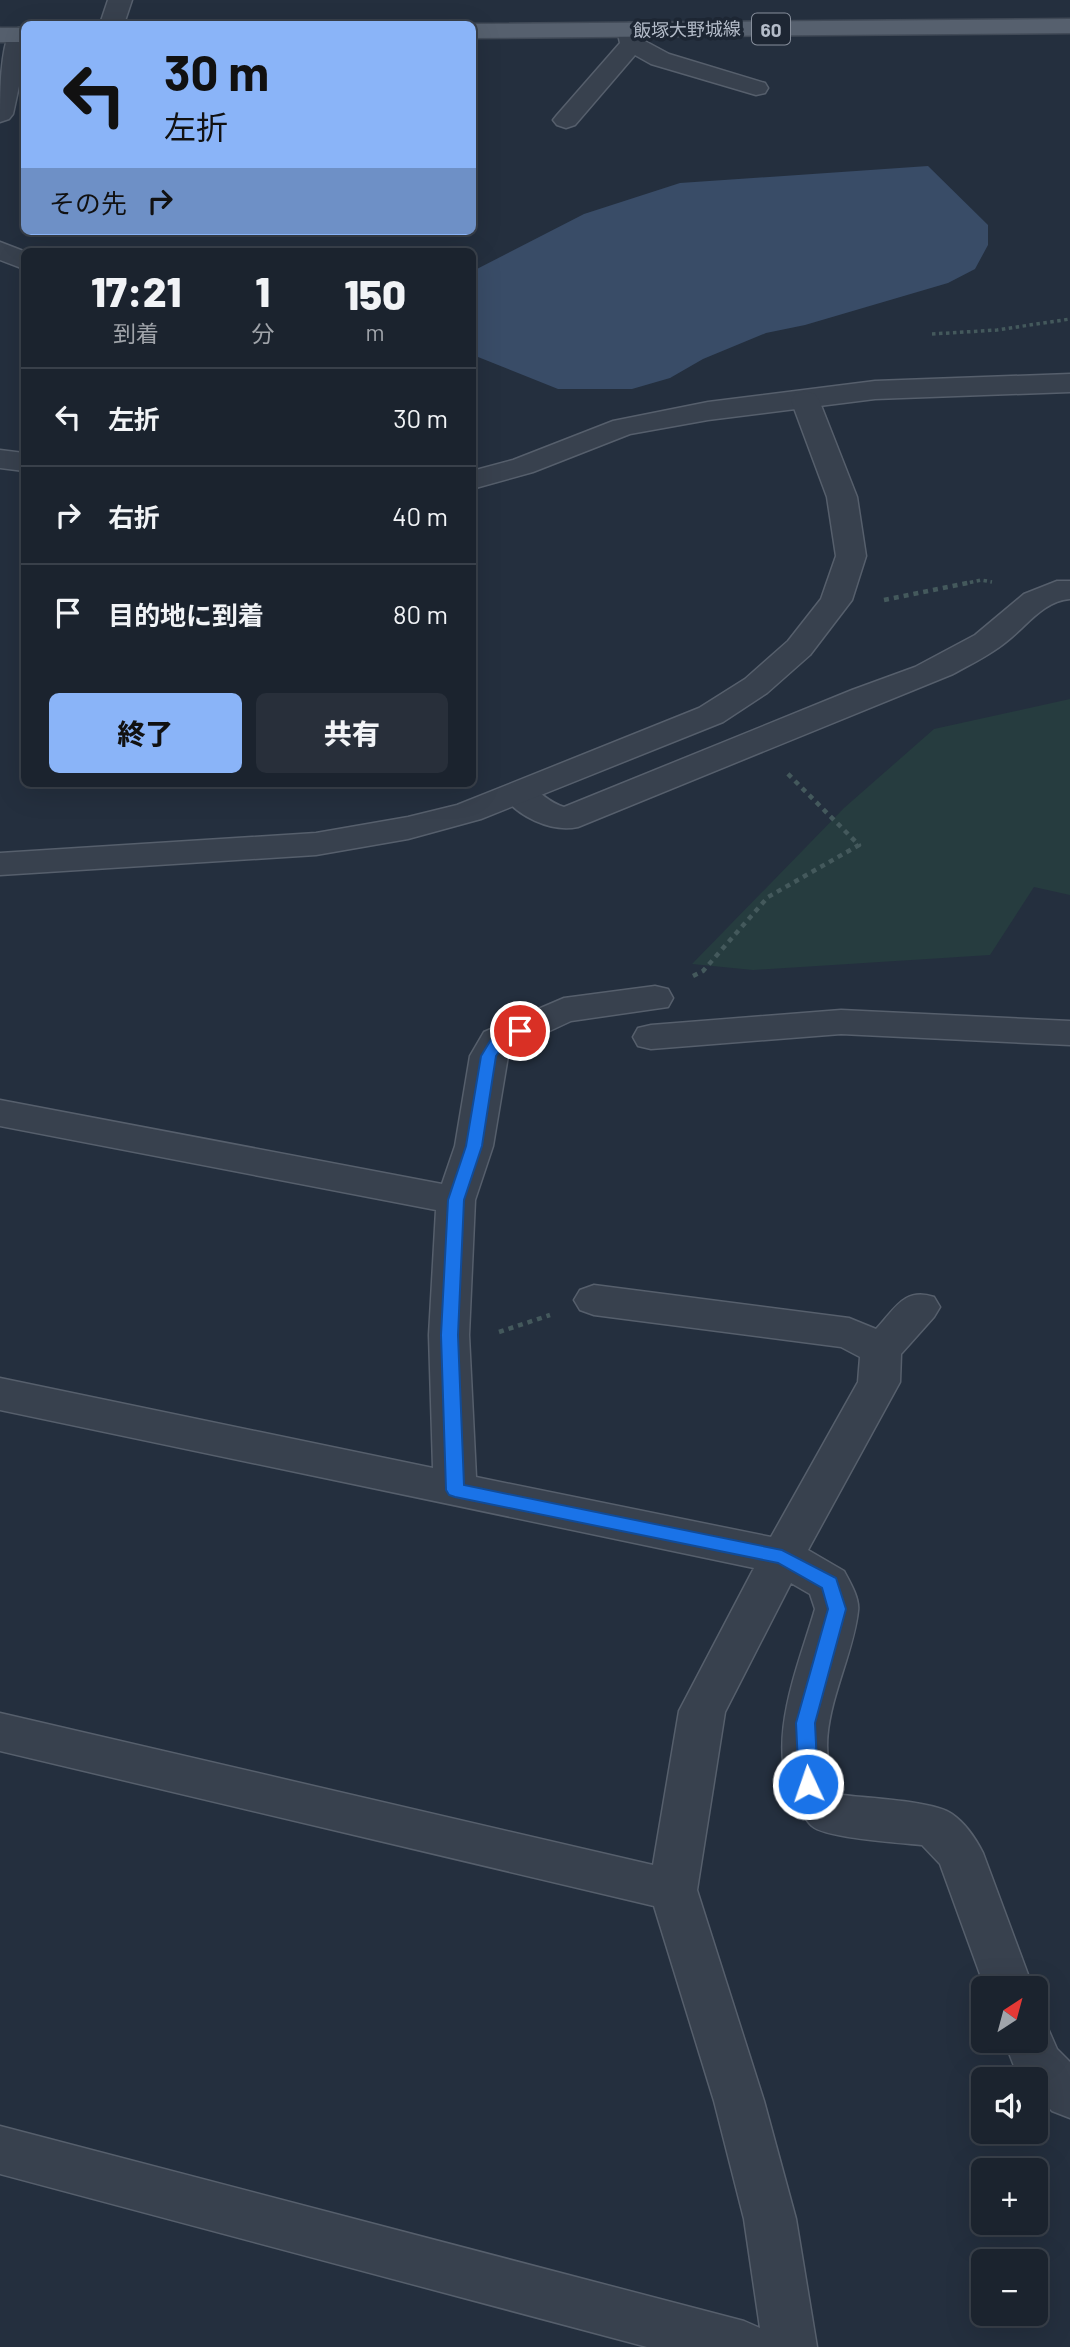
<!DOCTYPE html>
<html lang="ja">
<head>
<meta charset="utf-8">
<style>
	:root { --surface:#1b232e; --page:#282f3a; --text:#f1f3f6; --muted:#a0a4aa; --line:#39404a; --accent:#8ab4f8 }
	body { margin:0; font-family:Barlow,"Noto Sans JP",sans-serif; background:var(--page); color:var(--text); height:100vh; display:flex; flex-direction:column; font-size:26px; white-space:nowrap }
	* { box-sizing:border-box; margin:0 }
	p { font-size:23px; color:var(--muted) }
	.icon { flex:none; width:38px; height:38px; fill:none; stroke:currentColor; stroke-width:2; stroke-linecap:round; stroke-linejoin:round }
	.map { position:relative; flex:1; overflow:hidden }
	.side { position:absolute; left:21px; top:248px; width:455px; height:539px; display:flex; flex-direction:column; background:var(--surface); border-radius:10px; box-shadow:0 7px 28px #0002,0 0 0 2px var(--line) }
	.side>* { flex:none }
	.hud { position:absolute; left:21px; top:21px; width:455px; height:214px; border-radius:10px; box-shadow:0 7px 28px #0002,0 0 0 2px var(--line); background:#8ab4f8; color:#111; overflow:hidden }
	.needle { width:46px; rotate:36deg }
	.controls { position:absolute; left:971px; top:1976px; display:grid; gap:14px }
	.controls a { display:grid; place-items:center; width:77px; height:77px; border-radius:10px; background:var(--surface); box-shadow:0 7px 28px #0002,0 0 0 2px var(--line); font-size:35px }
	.pin { position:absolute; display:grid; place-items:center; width:60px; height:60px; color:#fff; margin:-30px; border:4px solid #fff; border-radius:50%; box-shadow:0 2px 7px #0007 }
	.me { position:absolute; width:77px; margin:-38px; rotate:357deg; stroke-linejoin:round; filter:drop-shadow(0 0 5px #0008) }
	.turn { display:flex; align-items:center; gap:24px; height:147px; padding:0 28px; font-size:32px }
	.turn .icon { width:91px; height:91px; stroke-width:2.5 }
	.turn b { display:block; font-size:49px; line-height:60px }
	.then { display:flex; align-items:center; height:66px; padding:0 28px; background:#0003; gap:14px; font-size:26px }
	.eta { display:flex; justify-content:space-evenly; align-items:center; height:119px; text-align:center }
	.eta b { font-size:42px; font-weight:800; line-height:49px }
	.action { display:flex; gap:14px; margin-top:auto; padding:14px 28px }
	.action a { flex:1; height:80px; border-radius:10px; background:var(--accent); color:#111; font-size:28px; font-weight:800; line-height:80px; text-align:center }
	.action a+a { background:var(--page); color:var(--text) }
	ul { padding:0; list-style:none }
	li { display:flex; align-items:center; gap:21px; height:98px; padding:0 28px; border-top:2px solid var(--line) }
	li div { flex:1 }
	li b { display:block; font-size:26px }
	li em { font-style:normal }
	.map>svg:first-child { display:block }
	.green { fill:#263c3f }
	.water { fill:#394c67 }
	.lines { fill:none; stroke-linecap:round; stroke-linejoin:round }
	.minor-casing { stroke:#565f6c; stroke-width:3 }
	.tertiary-casing { stroke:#565f6c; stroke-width:3 }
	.primary-casing { stroke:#414a57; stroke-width:3 }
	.path-far1 { stroke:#44595c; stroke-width:3.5; stroke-dasharray:3.5 3.5; stroke-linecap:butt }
	.path { stroke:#44595c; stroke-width:4.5; stroke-dasharray:5 5; stroke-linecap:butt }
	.minor { fill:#38414e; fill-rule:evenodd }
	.tertiary { fill:#38414e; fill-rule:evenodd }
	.primary { fill:#56606e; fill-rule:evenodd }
	.route { fill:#1a73e8; stroke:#114b97; stroke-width:2 }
	.labels { text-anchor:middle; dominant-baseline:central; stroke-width:7; stroke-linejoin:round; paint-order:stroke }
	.far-street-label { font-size:18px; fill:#b4bcc9; stroke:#1d2633 }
	.shield { fill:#1d2633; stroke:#878f9c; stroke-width:2 }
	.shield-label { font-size:19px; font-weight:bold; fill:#b4bcc9 }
</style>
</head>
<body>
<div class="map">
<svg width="1070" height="2347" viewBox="0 0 1070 2347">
	<rect width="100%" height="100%" fill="#242f3e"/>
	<path class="green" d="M1070,699V895L1034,887L990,955L753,970L692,964L844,808L934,729Z"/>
	<path class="water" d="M928,166L988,225V245L975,269L948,283L805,325L766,333L703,359L670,378L632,389H558L473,355V271L584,214L680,183Z"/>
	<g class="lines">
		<defs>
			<g id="minor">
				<path d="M108,0H132L124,24H100Z"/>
				<path d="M629,23L638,25L643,40L669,54L765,83L768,88L765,93L756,95L651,64L635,55L575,125L566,128L557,125L553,120L557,115L620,43L617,30L620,25Z"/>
				<path d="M19,28L24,29V63L13,114L9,119L0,122C0,94 0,54 10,30Z"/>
				<path d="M0,242L26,252L24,269L0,260Z"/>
				<path d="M1070,374V392L875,399L708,420L630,434L533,472L472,489V471L513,460L613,421L708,402L875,381Z"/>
				<path d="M0,450L24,453V471L0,468Z"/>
				<path d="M1057,581H1070V599C1043,601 1026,627 1006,642C990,655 971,664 953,674L578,827C551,833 516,816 501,793L506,786C535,778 540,800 564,807L852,690L915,667L975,635L1024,594Z"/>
				<path d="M655,986L668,989L673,998L668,1007L571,1021L511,1049L508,1056L493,1146L475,1200L469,1335L476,1477L771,1537L858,1382L860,1357L841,1347L594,1315L580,1310L574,1300L580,1290L594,1285L849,1318L876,1329C895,1309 904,1287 934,1297L940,1307L934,1317L901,1354L900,1382L808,1550L844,1571C850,1582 860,1599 858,1611C852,1669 803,1741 842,1795C866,1798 935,1801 952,1814C965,1823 976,1839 983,1853L1033,1988H985L940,1864L922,1845C901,1843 825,1838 812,1826C807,1822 803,1814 800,1809C760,1753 798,1668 815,1609L810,1594L791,1583L725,1712L697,1890L764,2101L796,2219L817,2347H647L0,2174V2126L744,2321L760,2328L744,2219L714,2101L654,1906L0,1751V1713L653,1865L679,1711L754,1568L0,1410V1378L433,1468L429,1335L436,1210L0,1126V1100L442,1184L455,1146L470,1056L484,1032L564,998Z"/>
				<path d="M841,1010L1070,1021V1045L841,1034L651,1049L638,1046L633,1037L638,1028L651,1025Z"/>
				<path d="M1036,2020L1046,2024L1057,2049L1070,2062V2118L1052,2111L1036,2095V2079H1019L1004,2040H1036Z"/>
			</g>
			<path id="tertiary" d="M805,391L815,394L819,400L857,497L866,556L852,600L810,655L767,693L723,722L481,819L408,839L316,855L0,875V853L316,833L408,817L457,805L699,708L745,679L788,641L821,599L836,556L827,497L791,400L795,394Z"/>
			<g id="primary">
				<path d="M1070,19V33L472,38V24H469Z"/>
				<rect x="0" y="28" width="24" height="14"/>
			</g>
		</defs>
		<use href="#minor" class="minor-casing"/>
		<use href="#tertiary" class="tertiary-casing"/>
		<use href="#primary" class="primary-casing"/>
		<g class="path-far1">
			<path d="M932,334L997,330L1070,319"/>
			<path d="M963,584L981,580L992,582"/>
		</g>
		<g class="path">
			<path d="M884,600L972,582"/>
			<path d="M693,976L703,971L768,897L859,845L787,773"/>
			<path d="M499,1332L550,1315"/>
		</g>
		<use href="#minor" class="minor"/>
		<use href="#tertiary" class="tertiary"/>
		<use href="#primary" class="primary"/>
	</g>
	<path class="route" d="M520,1026L525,1027L527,1031C517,1043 506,1040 496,1056L482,1146L464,1200L458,1335L464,1485L782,1550L836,1578L846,1609L815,1723L818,1784L815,1790L808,1792L802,1790L799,1784L796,1723L828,1609L822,1588L778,1563L455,1497L449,1495L446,1490L441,1335L448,1200L466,1146L481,1056L492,1038Z"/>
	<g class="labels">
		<g class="far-street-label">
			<text transform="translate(687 29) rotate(-1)">飯塚大野城線</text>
		</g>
		<rect class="shield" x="752" y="13.5" width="38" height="31" rx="5"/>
		<g class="shield-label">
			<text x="771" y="29">60</text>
		</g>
	</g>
</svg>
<div class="controls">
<a><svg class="needle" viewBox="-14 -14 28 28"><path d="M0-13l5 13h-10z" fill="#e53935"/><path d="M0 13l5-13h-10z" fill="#a0a4aa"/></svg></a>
<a><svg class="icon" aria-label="sound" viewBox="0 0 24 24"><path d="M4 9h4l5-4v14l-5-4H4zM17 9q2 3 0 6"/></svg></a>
<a>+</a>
<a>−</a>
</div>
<div class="pin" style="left:520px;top:1031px;background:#d93025"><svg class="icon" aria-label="arrive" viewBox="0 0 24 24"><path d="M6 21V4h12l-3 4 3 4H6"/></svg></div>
<svg class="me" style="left:808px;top:1784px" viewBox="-20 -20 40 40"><circle r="17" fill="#1a73e8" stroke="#fff" stroke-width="3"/><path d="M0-11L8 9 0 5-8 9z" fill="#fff"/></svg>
<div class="hud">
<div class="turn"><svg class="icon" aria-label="left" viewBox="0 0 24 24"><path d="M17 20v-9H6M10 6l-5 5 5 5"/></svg><div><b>30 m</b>左折</div></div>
<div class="then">その先<svg class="icon" aria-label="right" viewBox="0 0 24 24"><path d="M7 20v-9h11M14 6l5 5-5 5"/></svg></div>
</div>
<section class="side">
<div class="eta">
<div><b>17:21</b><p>到着</p></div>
<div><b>1</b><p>分</p></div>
<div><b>150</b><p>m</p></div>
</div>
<ul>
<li><svg class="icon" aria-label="left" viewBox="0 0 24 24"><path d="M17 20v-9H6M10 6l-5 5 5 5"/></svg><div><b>左折</b></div><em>30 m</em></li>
<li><svg class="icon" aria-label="right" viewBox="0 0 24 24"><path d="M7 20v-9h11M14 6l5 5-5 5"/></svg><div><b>右折</b></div><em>40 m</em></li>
<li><svg class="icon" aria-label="arrive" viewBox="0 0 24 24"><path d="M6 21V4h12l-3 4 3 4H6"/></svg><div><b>目的地に到着</b></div><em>80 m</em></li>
</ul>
<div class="action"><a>終了</a><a>共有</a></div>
</section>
</div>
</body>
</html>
